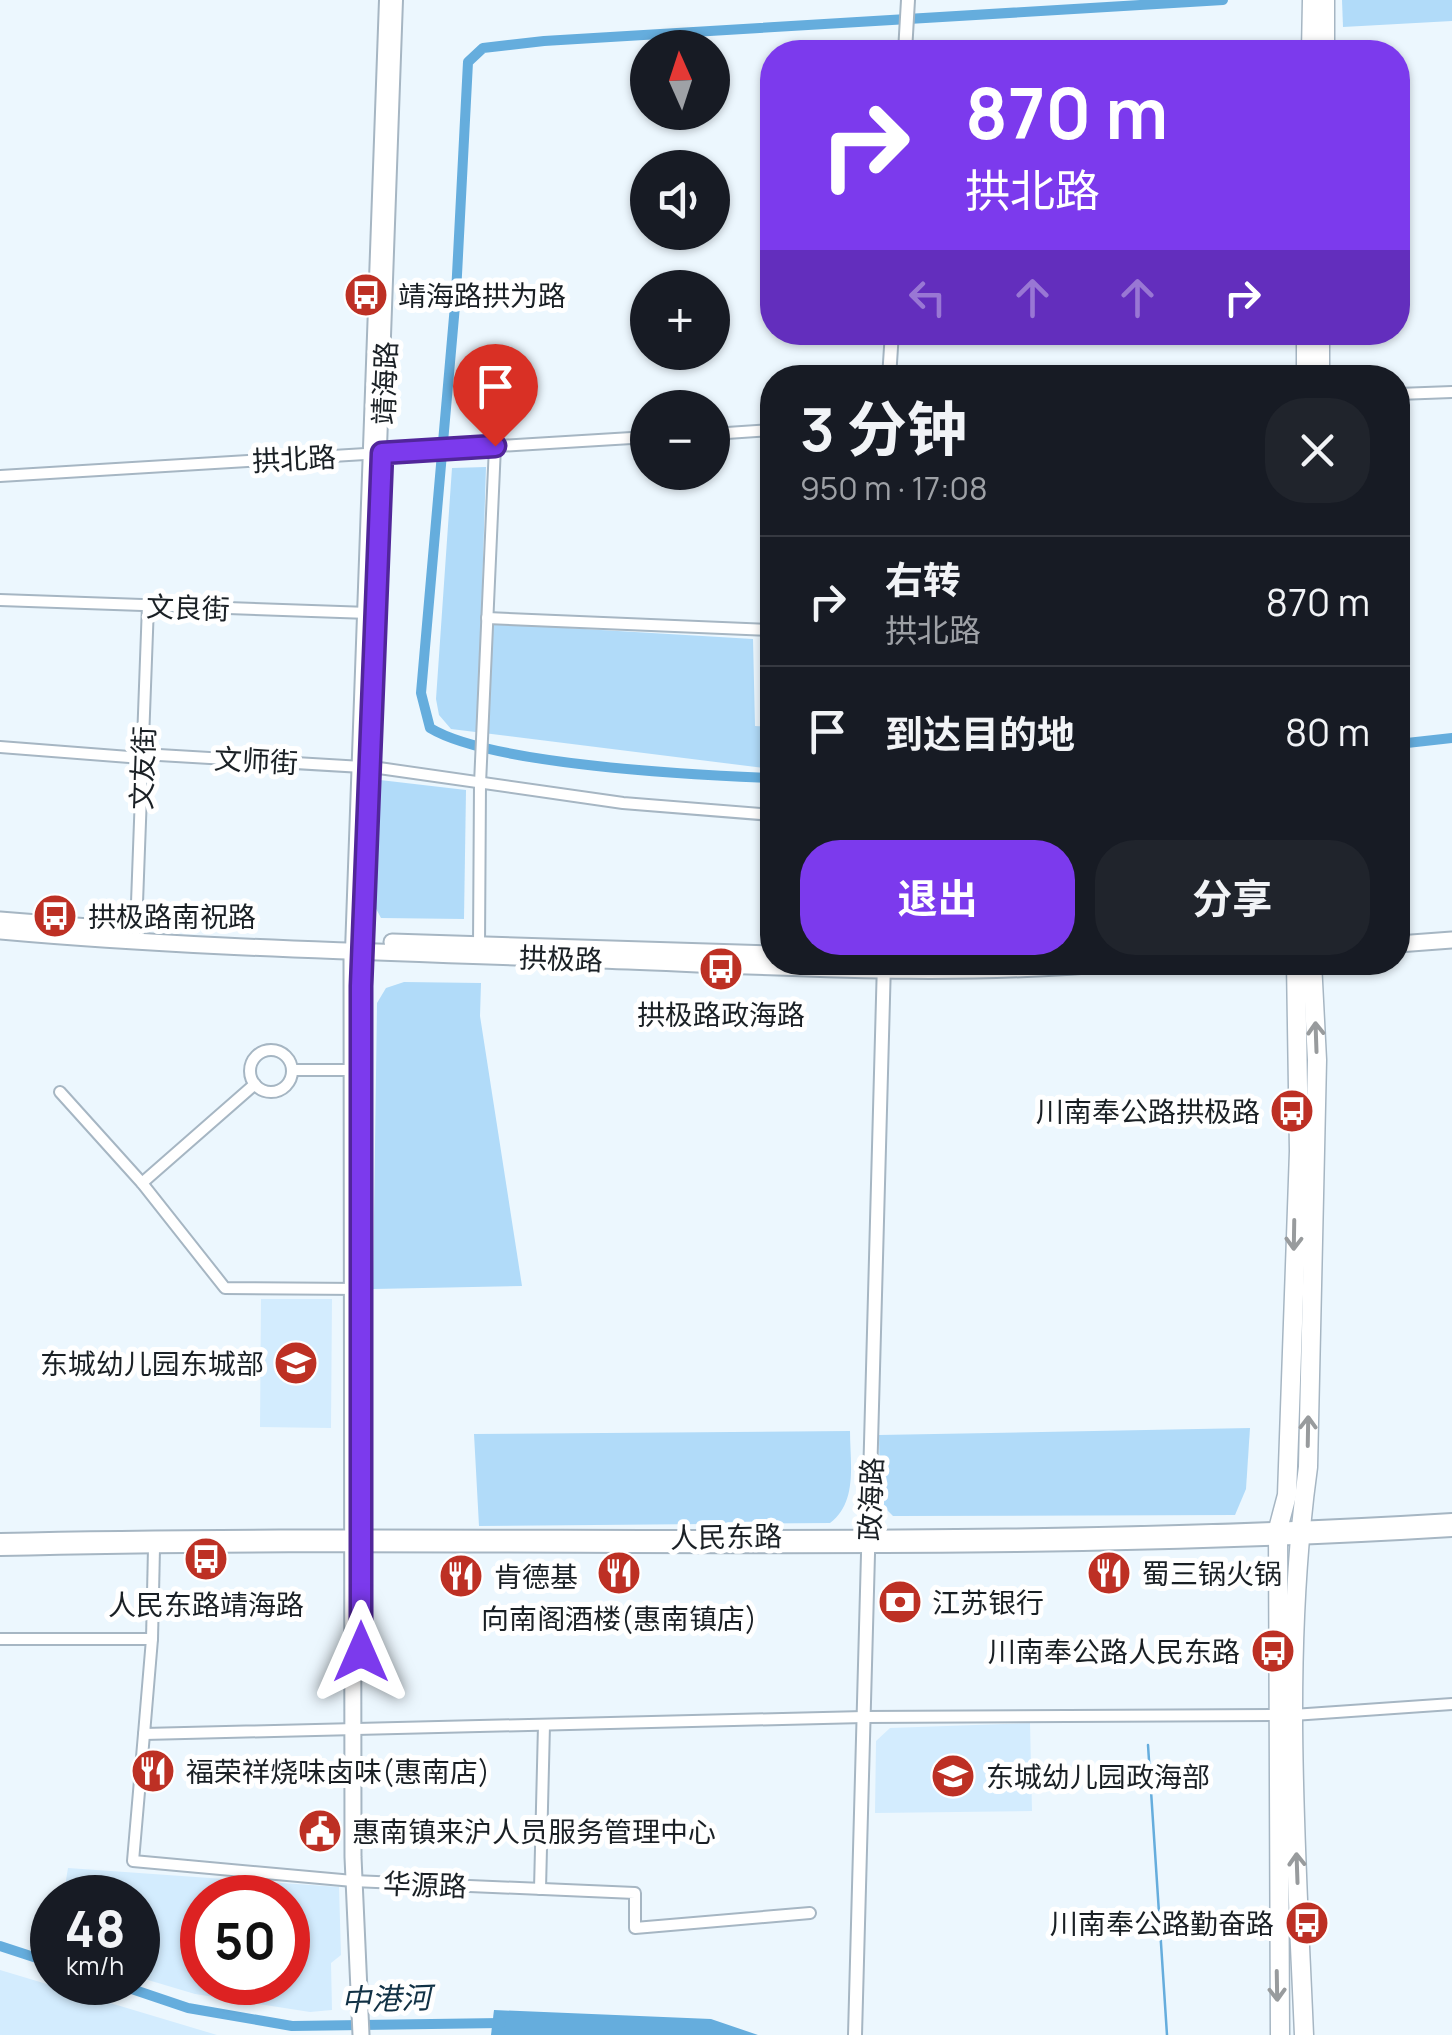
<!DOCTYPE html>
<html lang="zh">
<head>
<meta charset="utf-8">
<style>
	:root { --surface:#171b24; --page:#20242c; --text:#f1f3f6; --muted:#9ea1a6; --line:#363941; --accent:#7c3aed }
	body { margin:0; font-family:Manrope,"Noto Sans SC",sans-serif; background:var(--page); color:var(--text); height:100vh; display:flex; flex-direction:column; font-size:38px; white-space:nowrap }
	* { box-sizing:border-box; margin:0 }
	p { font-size:32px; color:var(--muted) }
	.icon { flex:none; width:55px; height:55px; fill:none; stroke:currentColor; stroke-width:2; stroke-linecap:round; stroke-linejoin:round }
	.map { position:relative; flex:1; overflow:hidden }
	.panel { position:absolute; left:760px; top:365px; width:650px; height:610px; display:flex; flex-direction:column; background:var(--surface); border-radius:40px; box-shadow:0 2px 8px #0004 }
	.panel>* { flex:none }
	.top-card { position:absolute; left:760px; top:40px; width:650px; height:305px; border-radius:40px; box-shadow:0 2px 8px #0004; background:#7c3aed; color:#fff; overflow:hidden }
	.needle { width:65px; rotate:357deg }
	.fabs { position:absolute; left:630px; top:30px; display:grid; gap:20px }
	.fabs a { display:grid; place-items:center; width:100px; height:100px; border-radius:50%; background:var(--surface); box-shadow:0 2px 8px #0004; font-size:50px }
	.speed { position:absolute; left:30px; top:1875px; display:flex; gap:20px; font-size:50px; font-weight:700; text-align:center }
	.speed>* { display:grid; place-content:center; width:130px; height:130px; border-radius:50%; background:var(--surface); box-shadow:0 2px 8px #0004; line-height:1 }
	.speed small { font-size:25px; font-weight:400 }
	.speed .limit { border:15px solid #d22; background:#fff; color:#111 }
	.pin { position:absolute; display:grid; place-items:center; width:85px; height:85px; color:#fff; margin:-102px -42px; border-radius:50% 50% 50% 0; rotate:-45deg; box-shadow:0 0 10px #0007 }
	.pin .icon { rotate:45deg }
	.me { position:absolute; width:110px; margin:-55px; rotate:0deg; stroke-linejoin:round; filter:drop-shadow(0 0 8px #0008) }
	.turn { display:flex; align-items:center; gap:35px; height:210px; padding:0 40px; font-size:45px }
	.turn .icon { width:130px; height:130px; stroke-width:2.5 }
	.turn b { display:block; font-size:70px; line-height:85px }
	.lanes { display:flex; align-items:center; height:95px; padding:0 40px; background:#0003; justify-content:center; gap:50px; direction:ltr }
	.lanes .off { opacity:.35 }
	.round { display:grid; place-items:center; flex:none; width:105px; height:105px; border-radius:40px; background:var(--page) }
	.overview { display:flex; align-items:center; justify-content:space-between; height:170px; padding:0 40px }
	h1 { font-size:60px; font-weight:700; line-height:75px }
	.action { display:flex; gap:20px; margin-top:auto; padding:20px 40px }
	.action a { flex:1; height:115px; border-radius:40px; background:var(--accent); color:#fff; font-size:40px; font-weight:700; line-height:115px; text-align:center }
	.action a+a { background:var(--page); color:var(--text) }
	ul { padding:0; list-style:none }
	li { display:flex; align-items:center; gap:30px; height:130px; padding:0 40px; border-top:2px solid var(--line) }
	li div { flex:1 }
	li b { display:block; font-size:38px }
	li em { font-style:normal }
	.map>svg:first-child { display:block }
	.built { fill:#d3ecfe; fill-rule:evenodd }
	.green { fill:#b1dbf9 }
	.water { fill:#65addd }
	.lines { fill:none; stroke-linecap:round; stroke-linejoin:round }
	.stream { stroke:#65addd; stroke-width:2.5 }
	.canal { stroke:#65addd; stroke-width:10 }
	.minor-casing { stroke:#a6b6c3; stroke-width:14 }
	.tertiary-casing { stroke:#a6b6c3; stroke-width:16 }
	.secondary-casing { stroke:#a6b6c3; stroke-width:19 }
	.primary-casing { stroke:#a6b6c3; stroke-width:21 }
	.minor { stroke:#fff; stroke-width:10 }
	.tertiary { stroke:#fff; stroke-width:12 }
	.secondary { stroke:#fff; stroke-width:15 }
	.primary { stroke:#fff; stroke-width:18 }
	.oneway { stroke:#989b9d }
	.route-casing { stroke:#51269a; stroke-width:25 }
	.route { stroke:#7c3aed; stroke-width:18 }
	.labels { text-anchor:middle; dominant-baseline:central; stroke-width:10; stroke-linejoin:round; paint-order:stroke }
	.poi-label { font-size:28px; fill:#1a2025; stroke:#fff; text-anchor:start }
	.street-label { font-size:28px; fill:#1a2025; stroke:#fff }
	.water-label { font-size:30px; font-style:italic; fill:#113145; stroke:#fff }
</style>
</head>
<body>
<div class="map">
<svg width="1452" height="2035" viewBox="0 0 1452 2035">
	<rect width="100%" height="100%" fill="#ecf7fe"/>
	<g class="built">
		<path d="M261,1299H332L331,1428L260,1427Z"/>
		<path d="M1030,1723L1032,1811L875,1813L876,1741L890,1728Z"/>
		<path d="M68,1868L339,1887L341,1955L331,1963L332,2010L310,2012L195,1994L138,1977V1898H63ZM202,1898H288V1982H202Z"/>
		<path d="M0,1970L217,2035H0Z"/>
	</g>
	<g class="green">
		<path d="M1342,0H1452V21L1343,27Z"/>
		<path d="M486,467L481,623L753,639L755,726L772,727V769L451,729L439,715L436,699L452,468Z"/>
		<path d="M380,780L466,790L464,919L381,918L373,903Z"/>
		<path d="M404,982L481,983L480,1016L522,1286L373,1289L377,1003L386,988Z"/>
		<path d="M1250,1428L1246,1489L1235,1515L893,1516L880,1503L879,1435Z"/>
		<path d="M850,1431C850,1463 858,1502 830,1523L479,1526L474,1434Z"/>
	</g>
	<path class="water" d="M494,2010L711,2019L758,2035H491Z"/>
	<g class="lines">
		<path class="stream" d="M1148,1745L1167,2035"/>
		<g class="canal">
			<path d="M1398,744L1452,738"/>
			<path d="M772,778C694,775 491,765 430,728L421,693L456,294L468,62L483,48L544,41L1223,0"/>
			<path d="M0,1946L52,1963"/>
			<path d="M111,1982L188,2008L292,2026L501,2023"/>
		</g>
		<defs>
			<g id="minor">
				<path d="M1398,394L1452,392"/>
				<path d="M712,434L772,430"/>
				<path d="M0,476L648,437"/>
				<path d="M0,600L369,613"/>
				<path d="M487,618L772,630"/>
				<path d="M0,747L142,758"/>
				<path d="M142,754L379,768L623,803L772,815"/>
				<path d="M136,930L148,605"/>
				<path d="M479,945L480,784L495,446"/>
				<circle cx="271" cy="1071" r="21"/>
				<path d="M292,1070H361"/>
				<path d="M60,1092L142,1183L225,1288L361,1289"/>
				<path d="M142,1183L255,1084"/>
				<path d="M0,1639H152L144,1734L864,1717L1293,1715L1452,1704"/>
				<path d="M152,1639L154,1548"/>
				<path d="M144,1734L133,1861L353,1881L635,1893V1928L810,1913"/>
				<path d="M540,1889L544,1725"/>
			</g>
			<g id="tertiary">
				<path d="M905,52L908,0"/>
				<path d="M889,378L892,332"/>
				<path d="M352,951L386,0"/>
				<path d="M362,951L396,0"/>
				<path d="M0,1540C484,1529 969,1550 1452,1520"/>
				<path d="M0,1549C484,1537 969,1560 1452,1530"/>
				<path d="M855,2035L884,962"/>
			</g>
			<g id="secondary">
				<path d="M0,920L114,929"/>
				<path d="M0,931C199,949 399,952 599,960C773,966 948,979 1122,962"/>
				<path d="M392,942L772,954"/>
				<path d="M1398,944L1452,940"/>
				<path d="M352,951L353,1857L361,2035"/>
			</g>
			<g id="primary">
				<path d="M1311,52L1312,0"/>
				<path d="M1325,52V0"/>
				<path d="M1306,378V332"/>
				<path d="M1320,378V332"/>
				<path d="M1280,2035L1278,1529L1287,1495L1299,1151L1296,962"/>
				<path d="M1304,2035C1296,1846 1282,1655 1308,1467L1317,1060L1312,962"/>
			</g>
		</defs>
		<use href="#minor" class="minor-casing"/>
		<use href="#tertiary" class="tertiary-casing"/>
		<use href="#secondary" class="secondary-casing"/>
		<use href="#primary" class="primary-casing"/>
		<use href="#minor" class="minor"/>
		<use href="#tertiary" class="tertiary"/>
		<use href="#secondary" class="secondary"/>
		<use href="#primary" class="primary"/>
	</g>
	<defs><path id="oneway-shaft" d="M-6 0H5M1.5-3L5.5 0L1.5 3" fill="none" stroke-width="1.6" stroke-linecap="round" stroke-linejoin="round" transform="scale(2.5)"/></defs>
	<g class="oneway">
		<use href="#oneway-shaft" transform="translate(1316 1037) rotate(-92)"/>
		<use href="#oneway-shaft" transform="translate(1294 1235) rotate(91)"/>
		<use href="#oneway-shaft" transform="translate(1308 1431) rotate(-89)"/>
		<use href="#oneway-shaft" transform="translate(1297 1868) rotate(-92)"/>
		<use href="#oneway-shaft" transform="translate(1277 1986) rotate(89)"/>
	</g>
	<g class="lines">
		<defs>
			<path id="route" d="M361,1652V986L382,453L495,446"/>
		</defs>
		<use href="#route" class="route-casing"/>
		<use href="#route" class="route"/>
	</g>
	<defs>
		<symbol id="bus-disc" viewBox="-11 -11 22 22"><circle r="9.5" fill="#bd3024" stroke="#fff"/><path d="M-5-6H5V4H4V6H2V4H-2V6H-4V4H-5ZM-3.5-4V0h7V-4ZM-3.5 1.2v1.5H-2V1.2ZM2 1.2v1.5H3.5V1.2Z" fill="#fff"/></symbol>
		<symbol id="school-disc" viewBox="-11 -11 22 22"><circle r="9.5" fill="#bd3024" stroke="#fff"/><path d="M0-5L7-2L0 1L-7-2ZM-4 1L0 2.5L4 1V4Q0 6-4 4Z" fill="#fff"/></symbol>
		<symbol id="restaurant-disc" viewBox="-11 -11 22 22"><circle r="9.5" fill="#bd3024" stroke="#fff"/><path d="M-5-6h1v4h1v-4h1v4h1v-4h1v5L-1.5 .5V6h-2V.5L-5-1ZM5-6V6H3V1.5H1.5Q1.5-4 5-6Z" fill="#fff"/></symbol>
		<symbol id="bank-disc" viewBox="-11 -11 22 22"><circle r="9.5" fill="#bd3024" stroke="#fff"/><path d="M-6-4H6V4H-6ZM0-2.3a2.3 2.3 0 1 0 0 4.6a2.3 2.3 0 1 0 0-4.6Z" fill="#fff"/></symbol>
		<symbol id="civic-disc" viewBox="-11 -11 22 22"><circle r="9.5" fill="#bd3024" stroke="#fff"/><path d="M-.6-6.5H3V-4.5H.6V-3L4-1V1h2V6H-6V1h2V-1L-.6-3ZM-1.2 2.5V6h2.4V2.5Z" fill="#fff"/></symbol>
	</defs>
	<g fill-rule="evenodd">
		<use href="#bus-disc" x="341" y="270" width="50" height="50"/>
		<use href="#bus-disc" x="30" y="891" width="50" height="50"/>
		<use href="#bus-disc" x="696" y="944" width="50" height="50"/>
		<use href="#bus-disc" x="1267" y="1086" width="50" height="50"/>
		<use href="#school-disc" x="271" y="1338" width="50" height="50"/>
		<use href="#bus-disc" x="181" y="1534" width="50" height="50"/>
		<use href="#restaurant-disc" x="594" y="1548" width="50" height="50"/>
		<use href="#restaurant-disc" x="1084" y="1548" width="50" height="50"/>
		<use href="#restaurant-disc" x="436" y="1551" width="50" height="50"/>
		<use href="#bank-disc" x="875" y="1577" width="50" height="50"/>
		<use href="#bus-disc" x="1248" y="1626" width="50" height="50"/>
		<use href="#restaurant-disc" x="128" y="1746" width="50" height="50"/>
		<use href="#school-disc" x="928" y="1751" width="50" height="50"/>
		<use href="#civic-disc" x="295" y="1806" width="50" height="50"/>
		<use href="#bus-disc" x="1282" y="1898" width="50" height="50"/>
	</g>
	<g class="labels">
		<g class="poi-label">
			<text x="398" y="295">靖海路拱为路</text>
			<text x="88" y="916">拱极路南祝路</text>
			<text x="721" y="1014" text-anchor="middle">拱极路政海路</text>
			<text x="1260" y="1111" text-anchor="end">川南奉公路拱极路</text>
			<text x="264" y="1363" text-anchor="end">东城幼儿园东城部</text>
			<text x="1142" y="1573">蜀三锅火锅</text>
			<text x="494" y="1576">肯德基</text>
			<text x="932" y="1602">江苏银行</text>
			<text x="206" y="1604" text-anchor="middle">人民东路靖海路</text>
			<text x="619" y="1618" text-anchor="middle">向南阁酒楼(惠南镇店)</text>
			<text x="1240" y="1651" text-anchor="end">川南奉公路人民东路</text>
			<text x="186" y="1771">福荣祥烧味卤味(惠南店)</text>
			<text x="986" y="1776">东城幼儿园政海部</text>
			<text x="352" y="1831">惠南镇来沪人员服务管理中心</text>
			<text x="1274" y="1923" text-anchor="end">川南奉公路勤奋路</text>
		</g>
		<g class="street-label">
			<text transform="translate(384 383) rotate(-88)">靖海路</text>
			<text transform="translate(294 458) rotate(-3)">拱北路</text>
			<text transform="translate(188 607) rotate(2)">文良街</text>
			<text transform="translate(256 760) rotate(3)">文师街</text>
			<text transform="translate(142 768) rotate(-88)">文友街</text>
			<text transform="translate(561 958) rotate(2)">拱极路</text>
			<text transform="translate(870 1499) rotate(-88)">政海路</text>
			<text transform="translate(726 1536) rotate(-1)">人民东路</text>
			<text transform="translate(425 1884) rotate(2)">华源路</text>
		</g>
		<g class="water-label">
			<text transform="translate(386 1998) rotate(-2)">中港河</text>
		</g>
	</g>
</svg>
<div class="fabs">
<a><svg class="needle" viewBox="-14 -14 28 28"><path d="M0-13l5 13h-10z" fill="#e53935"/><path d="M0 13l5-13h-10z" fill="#9ea1a6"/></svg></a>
<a><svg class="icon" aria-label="sound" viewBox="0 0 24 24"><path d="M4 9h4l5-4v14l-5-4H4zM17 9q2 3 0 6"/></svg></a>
<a>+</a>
<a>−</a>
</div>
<div class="speed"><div>48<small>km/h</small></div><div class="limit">50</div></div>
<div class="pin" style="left:495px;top:446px;background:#d93025"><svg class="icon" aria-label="arrive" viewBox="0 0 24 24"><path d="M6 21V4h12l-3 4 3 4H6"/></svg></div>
<svg class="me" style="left:361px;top:1652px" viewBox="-20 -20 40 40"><path d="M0-17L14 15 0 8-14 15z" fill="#7c3aed" stroke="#fff" stroke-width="4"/></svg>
<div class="top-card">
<div class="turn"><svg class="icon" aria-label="right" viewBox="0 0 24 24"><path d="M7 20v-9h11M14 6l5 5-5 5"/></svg><div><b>870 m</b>拱北路</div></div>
<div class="lanes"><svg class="icon off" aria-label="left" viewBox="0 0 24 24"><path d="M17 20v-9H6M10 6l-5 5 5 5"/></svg><svg class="icon off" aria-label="ahead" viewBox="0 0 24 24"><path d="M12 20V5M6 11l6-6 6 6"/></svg><svg class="icon off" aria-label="ahead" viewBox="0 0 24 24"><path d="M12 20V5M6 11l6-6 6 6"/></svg><svg class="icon" aria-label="right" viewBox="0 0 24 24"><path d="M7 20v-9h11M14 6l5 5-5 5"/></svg></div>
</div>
<section class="panel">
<div class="overview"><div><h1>3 分钟</h1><p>950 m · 17:08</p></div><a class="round"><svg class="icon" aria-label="close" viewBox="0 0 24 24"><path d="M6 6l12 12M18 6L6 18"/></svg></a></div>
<ul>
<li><svg class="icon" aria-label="right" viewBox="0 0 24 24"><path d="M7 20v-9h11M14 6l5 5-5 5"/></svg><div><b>右转</b><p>拱北路</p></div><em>870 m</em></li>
<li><svg class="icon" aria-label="arrive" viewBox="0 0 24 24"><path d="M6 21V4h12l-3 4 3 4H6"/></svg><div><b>到达目的地</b></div><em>80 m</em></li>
</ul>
<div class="action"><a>退出</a><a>分享</a></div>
</section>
</div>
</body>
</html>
